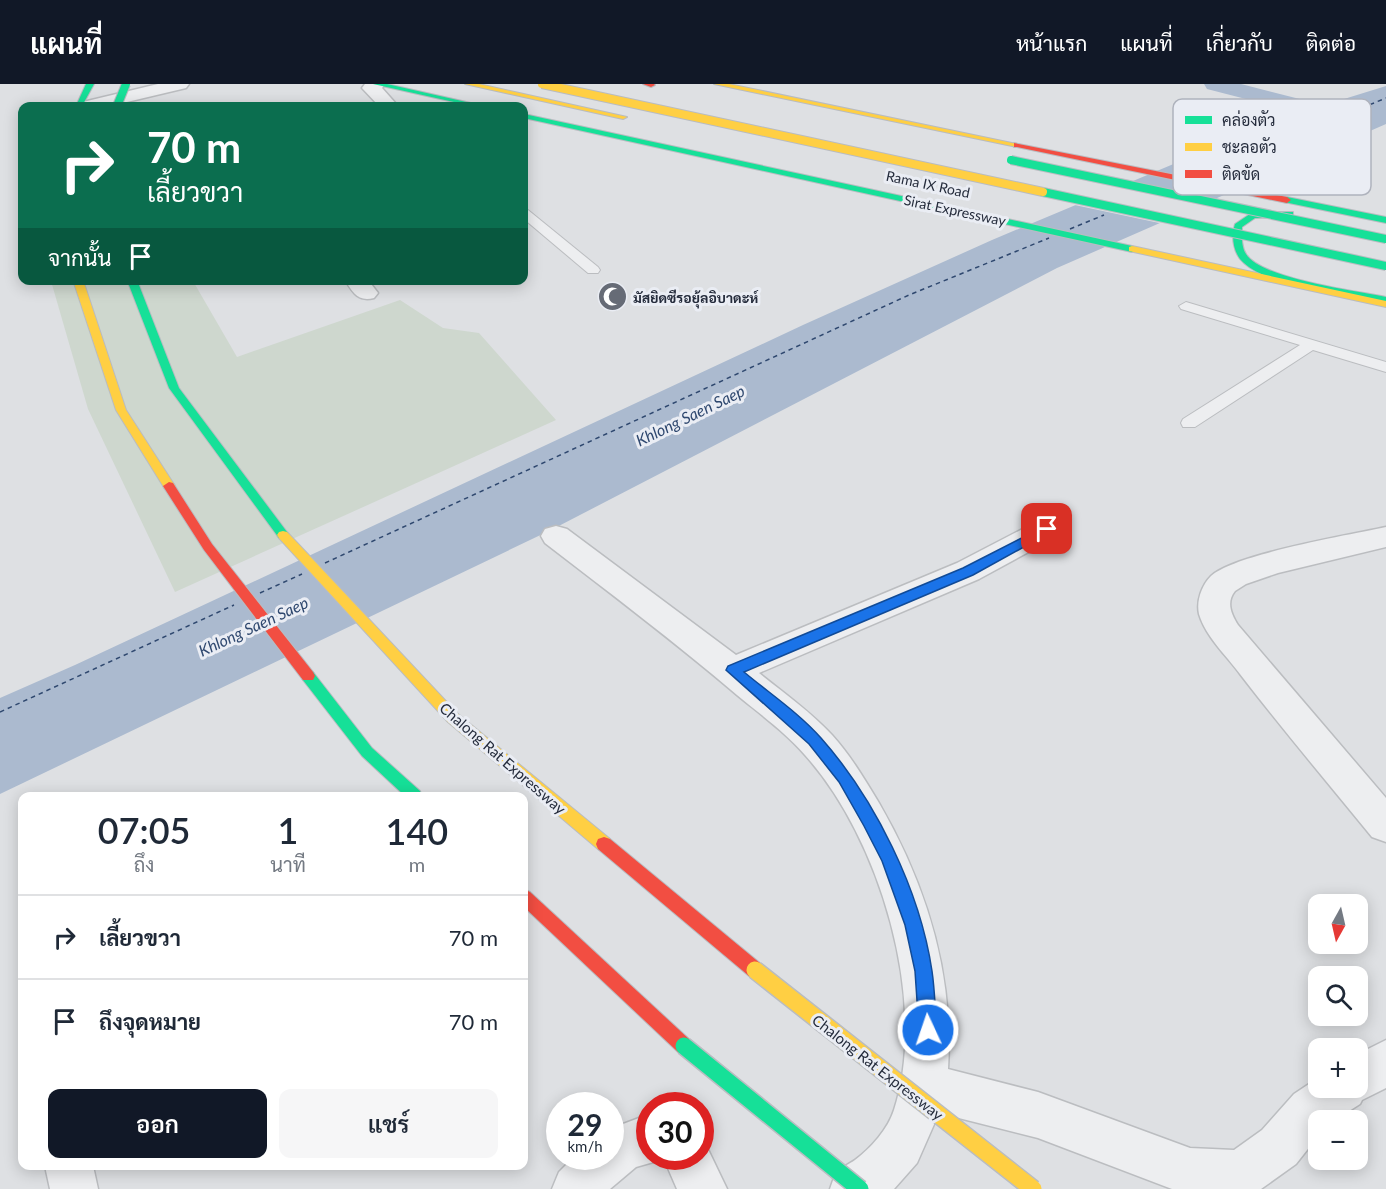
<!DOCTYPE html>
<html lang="th">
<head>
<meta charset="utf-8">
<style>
	:root { --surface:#fff; --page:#f6f6f7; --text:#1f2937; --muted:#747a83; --line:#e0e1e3; --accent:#111827 }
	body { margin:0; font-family:Lato,Sarabun,sans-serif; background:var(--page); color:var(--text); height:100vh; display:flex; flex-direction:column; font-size:22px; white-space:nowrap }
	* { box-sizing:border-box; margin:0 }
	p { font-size:20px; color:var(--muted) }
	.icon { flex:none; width:33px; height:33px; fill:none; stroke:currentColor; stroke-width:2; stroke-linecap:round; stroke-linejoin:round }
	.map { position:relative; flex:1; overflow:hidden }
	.panel { position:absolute; left:18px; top:708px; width:510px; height:378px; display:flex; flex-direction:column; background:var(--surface); border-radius:12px; box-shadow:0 3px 15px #0003 }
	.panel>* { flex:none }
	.banner { position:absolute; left:18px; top:18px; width:510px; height:183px; border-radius:12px; box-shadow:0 3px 15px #0003; background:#0b6e4f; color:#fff; overflow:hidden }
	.needle { width:39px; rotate:188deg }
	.buttons { position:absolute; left:1308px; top:810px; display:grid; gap:12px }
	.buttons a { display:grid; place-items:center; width:60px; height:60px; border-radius:12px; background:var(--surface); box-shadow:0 3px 15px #0003; font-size:30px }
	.speed { position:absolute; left:546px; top:1008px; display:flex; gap:12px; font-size:30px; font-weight:700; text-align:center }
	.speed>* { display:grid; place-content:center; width:78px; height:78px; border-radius:50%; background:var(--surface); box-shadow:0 3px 15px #0003; line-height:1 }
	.speed small { font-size:15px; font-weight:400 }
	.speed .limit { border:9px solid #d22; background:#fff; color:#111 }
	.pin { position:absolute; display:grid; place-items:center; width:51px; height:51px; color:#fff; margin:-26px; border-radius:12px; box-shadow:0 3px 9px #0006 }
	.me { position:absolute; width:66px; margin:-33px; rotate:357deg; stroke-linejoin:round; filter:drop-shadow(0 0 4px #0008) }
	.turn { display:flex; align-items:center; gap:21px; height:126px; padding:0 30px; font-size:27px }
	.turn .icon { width:78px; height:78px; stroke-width:2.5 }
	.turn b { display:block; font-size:42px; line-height:51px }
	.then { display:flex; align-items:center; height:57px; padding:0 30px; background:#0003; gap:12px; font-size:22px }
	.eta { display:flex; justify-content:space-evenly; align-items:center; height:102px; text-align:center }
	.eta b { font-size:36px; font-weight:600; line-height:42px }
	.action { display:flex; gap:12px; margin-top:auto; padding:12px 30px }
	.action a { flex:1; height:69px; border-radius:12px; background:var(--accent); color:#fff; font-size:24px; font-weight:600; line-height:69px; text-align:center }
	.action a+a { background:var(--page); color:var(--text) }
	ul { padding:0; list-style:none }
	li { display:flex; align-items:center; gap:18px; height:84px; padding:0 30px; border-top:2px solid var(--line) }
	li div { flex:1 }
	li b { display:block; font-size:22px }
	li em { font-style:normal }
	header { display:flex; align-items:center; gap:36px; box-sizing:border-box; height:84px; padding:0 30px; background:var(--accent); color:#fff }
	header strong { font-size:28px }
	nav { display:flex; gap:33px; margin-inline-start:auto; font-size:21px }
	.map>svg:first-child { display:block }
	.green { fill:#ced7ce }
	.water { fill:#abbacf }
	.pier { fill:#dee0e3 }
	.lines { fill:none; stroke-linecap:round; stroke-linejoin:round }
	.canal { fill:#abbacf; fill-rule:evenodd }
	.ferry { stroke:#2f486f; stroke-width:1.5; stroke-dasharray:4.5 4; stroke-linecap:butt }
	.lane-casing { stroke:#bbbdc0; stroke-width:2 }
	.street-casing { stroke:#bbbdc0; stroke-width:3 }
	.fast-casing { stroke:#b9bcc1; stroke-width:2 }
	.slow-casing { stroke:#b9bcc1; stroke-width:2 }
	.jam-casing { stroke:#b9bcc1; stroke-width:2 }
	.lane { fill:#edeef0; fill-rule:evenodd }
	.street { fill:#edeef0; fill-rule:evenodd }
	.fast { fill:#16e098; fill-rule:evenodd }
	.slow { fill:#ffcf43; fill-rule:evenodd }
	.jam { fill:#f24e42; fill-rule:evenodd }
	.fast-bridge-far1-casing { stroke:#b9bcc1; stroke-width:10; stroke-linecap:butt }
	.fast-bridge-casing { stroke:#b9bcc1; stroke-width:20; stroke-linecap:butt }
	.slow-bridge-far1-casing { stroke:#b9bcc1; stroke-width:10; stroke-linecap:butt }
	.slow-bridge-casing { stroke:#b9bcc1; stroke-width:20; stroke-linecap:butt }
	.fast-bridge-far1 { stroke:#16e098; stroke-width:8 }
	.fast-bridge { stroke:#16e098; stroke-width:17 }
	.slow-bridge-far1 { stroke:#ffcf43; stroke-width:8 }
	.slow-bridge { stroke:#ffcf43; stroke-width:17 }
	.route { fill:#1a73e8; stroke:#114b97; stroke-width:1.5 }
	.labels { text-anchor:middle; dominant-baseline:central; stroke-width:6; stroke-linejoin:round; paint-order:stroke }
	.far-street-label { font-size:14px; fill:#252c3c; stroke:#eaedf4 }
	.far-poi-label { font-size:14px; font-weight:bold; fill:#252c3c; stroke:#eaedf4; text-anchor:start }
	.street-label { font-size:15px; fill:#252c3c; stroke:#eaedf4 }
	.water-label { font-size:16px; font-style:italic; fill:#2f486f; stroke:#eaedf4 }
	.key { fill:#eaedf4; stroke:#afb3bd; stroke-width:1.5 }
	.key-label { font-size:16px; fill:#252c3c }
</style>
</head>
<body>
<header>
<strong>แผนที่</strong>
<nav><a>หน้าแรก</a><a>แผนที่</a><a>เกี่ยวกับ</a><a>ติดต่อ</a></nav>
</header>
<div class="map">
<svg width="1386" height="1105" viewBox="0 0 1386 1105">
	<rect width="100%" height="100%" fill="#dee0e3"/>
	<path class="green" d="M51,197H193L237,273L400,216L443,244L479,249L556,336L175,508L88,325Z"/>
	<path class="water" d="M1386,2V40L1057,184L551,446L0,710V614L75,581L803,241L992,156L1286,33Z"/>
	<path class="pier" d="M1114,102L1207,121L1164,140L1070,120Z"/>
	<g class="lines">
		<path class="canal" d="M1204,0H1241L1347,27L1350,32L1347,37L1339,39L1207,5Z"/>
		<g class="ferry">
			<path d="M1197,92L1386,14"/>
			<path d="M1070,145L1104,131"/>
			<path d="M325,479L909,211L1049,154"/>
			<path d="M260,509L302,490"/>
			<path d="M0,628L234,521"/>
		</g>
		<defs>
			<g id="lane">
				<path d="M524,125L528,126L598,183L600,186L598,189H588L524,135Z"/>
				<path d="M1186,218L1386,278V288L1313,266L1195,343H1183L1181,339L1183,335L1300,261L1181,225L1179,222Z"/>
			</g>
			<g id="street">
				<path d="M158,0H189L186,4L110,22H80L83,18Z"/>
				<path d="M365,0H385L382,4L398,22H379L362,4Z"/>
				<path d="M345,196H368L378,209L374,214C358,218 353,209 345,196Z"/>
				<path d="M1047,435L1058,438L1062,445L1058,452L979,495L759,589C784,609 811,628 832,651C851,672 865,696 879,719C927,802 954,890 948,985L1038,1008L1190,1064L1234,1066L1262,1046L1294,1010L1318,994V1004H1358V970L1386,956V1004L1362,1016L1360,1020L1335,1036H1318V1052L1296,1080L1261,1105H1172L1038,1054L939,1029L917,1079L894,1105H830C832,1100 834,1092 837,1088C841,1083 850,1080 855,1076C871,1064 888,1045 894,1026C929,918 880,754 805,671C785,648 760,630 737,611C675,558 610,509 545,459L541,452L545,445L556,442L567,445L736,571L957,479L1036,438Z"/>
				<path d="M1386,443V463L1278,489L1246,500L1235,507C1226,518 1231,530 1238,541L1386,714V758L1372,753C1328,699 1283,646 1240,590C1226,571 1206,553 1199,530C1196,517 1202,501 1211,492C1235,470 1349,451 1386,443Z"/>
				<path d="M639,1034H650V1072H700V1054L703,1055L727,1105H677L664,1075L636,1083L610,1105H552L559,1088L575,1072H610V1045Z"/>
				<path d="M45,1082H93L98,1105H50Z"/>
			</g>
			<g id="fast">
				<path d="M86,0H94L82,22H76Z"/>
				<path d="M373,0H387L484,22H472Z"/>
				<path d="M524,30L1132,162L1137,165L1132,168L524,34Z"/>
				<path d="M1287,113L1386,133V139L1284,118L1283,116Z"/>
				<path d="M1293,128V132L1290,133L1255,134L1242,143C1242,152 1241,162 1246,170C1261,195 1357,207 1386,213V219C1348,211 1272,204 1244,179C1233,170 1231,152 1235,140L1253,128Z"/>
				<path d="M127,196H137L179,304L287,448L289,451L287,454H279L169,304Z"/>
				<path d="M308,587L313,588L372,664L420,707L422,712H405L362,672L303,596L301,592L303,588Z"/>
			</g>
			<g id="slow">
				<path d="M465,0H479L627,33L623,35Z"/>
				<path d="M714,0H729L1021,61L1017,63Z"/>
				<path d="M1132,162L1386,217V223L1129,167V163Z"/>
				<path d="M73,196H83L126,326L175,402L173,405H165L116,326Z"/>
				<path d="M283,447L287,448L458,630L610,755L612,760L610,765L604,767L598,765L448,638L279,454L277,451L279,448Z"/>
			</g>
			<g id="jam">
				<path d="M643,0H654L655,1L651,3Z"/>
				<path d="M1014,59L1287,113L1291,116L1287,119L1017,63H1014Z"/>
				<path d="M169,398L173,399L212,460L313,588L315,592L313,596H303L204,466L163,402Z"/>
				<path d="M604,753L610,755L761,880L764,886L761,892L755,894L749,892L598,765L596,760L598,755Z"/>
				<path d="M524,805L530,808L690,956L693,962L690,968L684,971L678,968L524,823Z"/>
			</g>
		</defs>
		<use href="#lane" class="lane-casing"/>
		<use href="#street" class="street-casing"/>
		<use href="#fast" class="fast-casing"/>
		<use href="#slow" class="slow-casing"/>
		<use href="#jam" class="jam-casing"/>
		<use href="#lane" class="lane"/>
		<use href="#street" class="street"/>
		<use href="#fast" class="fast"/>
		<use href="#slow" class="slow"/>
		<use href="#jam" class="jam"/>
		<defs>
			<g id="fast-bridge-far1">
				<path d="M117,22L126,0"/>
				<path d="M1011,76L1386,155"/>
				<path d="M1043,108L1386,182"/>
			</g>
			<path id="fast-bridge" d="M684,962L860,1105"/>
			<path id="slow-bridge-far1" d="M542,0L1043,108"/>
			<path id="slow-bridge" d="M755,886L1033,1105"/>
		</defs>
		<use href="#fast-bridge-far1" class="fast-bridge-far1-casing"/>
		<use href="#fast-bridge" class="fast-bridge-casing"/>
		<use href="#slow-bridge-far1" class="slow-bridge-far1-casing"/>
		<use href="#slow-bridge" class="slow-bridge-casing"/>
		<use href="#fast-bridge-far1" class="fast-bridge-far1"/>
		<use href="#fast-bridge" class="fast-bridge"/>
		<use href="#slow-bridge-far1" class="slow-bridge-far1"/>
		<use href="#slow-bridge" class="slow-bridge"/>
	</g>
	<path class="route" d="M1047,441L1051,442L1053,445L1051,448L973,491L744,588C769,609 799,629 821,654C875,715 920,806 932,887C935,907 935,927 937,946L934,953L928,956L921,953L919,946L915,887L905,841L882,777L864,742L839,698L809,660L726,586L728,582L963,484Z"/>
	<defs>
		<symbol id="mosque-disc" viewBox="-11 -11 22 22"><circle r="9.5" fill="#666b76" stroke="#eaedf4"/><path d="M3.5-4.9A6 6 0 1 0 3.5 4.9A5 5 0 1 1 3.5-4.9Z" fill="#fff"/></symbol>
	</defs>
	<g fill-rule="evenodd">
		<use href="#mosque-disc" x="596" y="196" width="33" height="33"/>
	</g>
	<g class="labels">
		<g class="far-street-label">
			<text transform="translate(928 100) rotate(12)">Rama IX Road</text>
			<text transform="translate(955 126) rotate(12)">Sirat Expressway</text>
		</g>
		<g class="far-poi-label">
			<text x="633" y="213">มัสยิดซีรอยุ้ลอิบาดะห์</text>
		</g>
		<g class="street-label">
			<text transform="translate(503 674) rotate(41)">Chalong Rat Expressway</text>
			<text transform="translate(878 983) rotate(38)">Chalong Rat Expressway</text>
		</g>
		<g class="water-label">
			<text transform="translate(690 331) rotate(-26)">Khlong Saen Saep</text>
			<text transform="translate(253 542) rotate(-25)">Khlong Saen Saep</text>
		</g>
	</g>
	<rect x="1173" y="15" width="198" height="96" rx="9" class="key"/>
	<rect x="1185" y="32" width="27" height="8" fill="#16e098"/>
	<rect x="1185" y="59" width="27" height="8" fill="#ffcf43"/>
	<rect x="1185" y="86" width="27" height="8" fill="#f24e42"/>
	<g class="key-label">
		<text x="1222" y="42">คล่องตัว</text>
		<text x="1222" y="69">ชะลอตัว</text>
		<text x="1222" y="96">ติดขัด</text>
	</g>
</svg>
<div class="buttons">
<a><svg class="needle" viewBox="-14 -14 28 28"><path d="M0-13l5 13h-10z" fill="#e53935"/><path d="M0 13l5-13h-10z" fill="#747a83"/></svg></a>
<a><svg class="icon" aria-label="search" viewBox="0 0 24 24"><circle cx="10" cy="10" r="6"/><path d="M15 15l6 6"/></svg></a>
<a>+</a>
<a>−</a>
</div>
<div class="speed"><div>29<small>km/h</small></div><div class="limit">30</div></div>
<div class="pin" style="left:1047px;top:445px;background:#d93025"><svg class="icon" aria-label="arrive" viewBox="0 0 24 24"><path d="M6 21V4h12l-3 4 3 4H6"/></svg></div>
<svg class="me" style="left:928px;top:946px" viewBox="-20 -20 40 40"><circle r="17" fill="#1a73e8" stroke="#fff" stroke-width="3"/><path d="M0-11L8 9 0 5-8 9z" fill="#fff"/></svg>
<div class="banner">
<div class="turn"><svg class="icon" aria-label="right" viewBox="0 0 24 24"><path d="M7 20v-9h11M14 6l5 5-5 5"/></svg><div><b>70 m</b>เลี้ยวขวา</div></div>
<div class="then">จากนั้น<svg class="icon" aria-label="arrive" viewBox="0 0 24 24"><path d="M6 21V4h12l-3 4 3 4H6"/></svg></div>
</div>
<section class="panel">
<div class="eta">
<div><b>07:05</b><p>ถึง</p></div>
<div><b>1</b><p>นาที</p></div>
<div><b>140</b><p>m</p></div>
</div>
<ul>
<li><svg class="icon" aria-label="right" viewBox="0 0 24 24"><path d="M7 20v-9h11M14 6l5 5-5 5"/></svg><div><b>เลี้ยวขวา</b></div><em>70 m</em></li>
<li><svg class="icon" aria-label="arrive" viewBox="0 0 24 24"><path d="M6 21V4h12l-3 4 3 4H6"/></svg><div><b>ถึงจุดหมาย</b></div><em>70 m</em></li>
</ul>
<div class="action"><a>ออก</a><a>แชร์</a></div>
</section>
</div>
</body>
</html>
